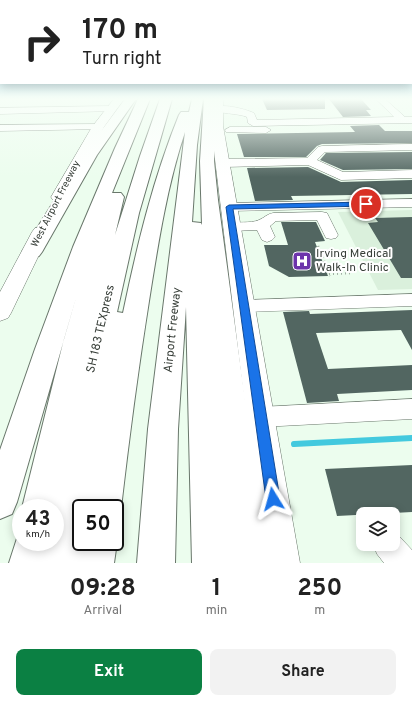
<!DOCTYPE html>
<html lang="en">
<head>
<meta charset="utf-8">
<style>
	:root { --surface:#fff; --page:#f2f2f2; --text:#222; --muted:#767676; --accent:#0b8043 }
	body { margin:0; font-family:Overpass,sans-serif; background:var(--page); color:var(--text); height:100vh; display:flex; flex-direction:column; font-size:15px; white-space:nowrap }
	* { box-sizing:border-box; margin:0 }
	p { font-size:13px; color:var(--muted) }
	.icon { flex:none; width:22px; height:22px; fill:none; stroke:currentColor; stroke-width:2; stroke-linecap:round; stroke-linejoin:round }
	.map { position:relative; height:563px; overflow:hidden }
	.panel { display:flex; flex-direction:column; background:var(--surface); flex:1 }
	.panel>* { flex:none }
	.banner { position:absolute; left:0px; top:0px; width:412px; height:84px; box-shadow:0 2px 10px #0003; background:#fff; color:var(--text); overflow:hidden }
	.buttons { position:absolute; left:356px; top:507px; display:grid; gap:8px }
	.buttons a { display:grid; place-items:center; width:44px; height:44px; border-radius:8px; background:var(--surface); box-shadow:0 2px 10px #0003; font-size:20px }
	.speed { position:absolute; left:12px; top:499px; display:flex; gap:8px; font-size:20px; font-weight:700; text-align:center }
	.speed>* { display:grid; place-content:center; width:52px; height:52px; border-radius:50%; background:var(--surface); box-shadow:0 2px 10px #0003; line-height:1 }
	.speed small { font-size:10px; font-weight:400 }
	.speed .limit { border:2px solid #111; border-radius:6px; background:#fff; color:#111 }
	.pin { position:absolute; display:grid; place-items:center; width:34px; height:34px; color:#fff; margin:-17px; border:2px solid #fff; border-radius:50%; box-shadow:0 1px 4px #0007 }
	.me { position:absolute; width:44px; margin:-22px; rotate:352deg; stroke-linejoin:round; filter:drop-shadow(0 0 3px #0008) }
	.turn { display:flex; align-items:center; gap:14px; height:84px; padding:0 16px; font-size:18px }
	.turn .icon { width:52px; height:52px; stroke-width:2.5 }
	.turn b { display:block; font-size:28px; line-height:34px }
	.eta { display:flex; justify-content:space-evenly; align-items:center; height:68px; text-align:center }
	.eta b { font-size:24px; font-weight:700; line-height:28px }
	.button { display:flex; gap:8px; margin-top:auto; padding:8px 16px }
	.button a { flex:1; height:46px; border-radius:8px; background:var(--accent); color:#fff; font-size:16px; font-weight:700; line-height:46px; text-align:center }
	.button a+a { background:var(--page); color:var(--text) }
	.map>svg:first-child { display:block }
	.built { fill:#daf0dc }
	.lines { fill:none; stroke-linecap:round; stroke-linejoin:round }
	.stream { stroke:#43c9de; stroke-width:6 }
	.building { fill:#526661 }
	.minor-casing { stroke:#69776b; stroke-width:1 }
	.major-casing { stroke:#69776b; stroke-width:1 }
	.highway-casing { stroke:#69776b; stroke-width:2 }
	.path { stroke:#a1aea3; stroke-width:2.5; stroke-dasharray:1 3; stroke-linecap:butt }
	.minor { fill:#fff; fill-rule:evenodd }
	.major { fill:#fff; fill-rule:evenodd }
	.highway { fill:#fff; fill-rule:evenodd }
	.route { fill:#1a73e8; stroke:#114b97 }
	.labels { text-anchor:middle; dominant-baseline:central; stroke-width:4; stroke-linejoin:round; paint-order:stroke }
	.far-street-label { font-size:10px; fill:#383f39; stroke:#fff }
	.poi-label { font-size:12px; fill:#383f39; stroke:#fff; text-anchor:start }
	.street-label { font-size:12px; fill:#383f39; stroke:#fff }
</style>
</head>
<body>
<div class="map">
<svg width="412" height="563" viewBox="0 0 412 563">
	<rect width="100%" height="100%" fill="#ecfdee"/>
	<path class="built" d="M412,210V289L378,290L338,212Z"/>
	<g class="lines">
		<path class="stream" d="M294,444L412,438"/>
	</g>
	<g class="building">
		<path d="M262,99H325V109L267,110Z"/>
		<path d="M329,99H361L371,110H366L371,116L343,117Z"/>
		<path d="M379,125L385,131H412V143L322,144L317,146L306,157H244L237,134L355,132L350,126Z"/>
		<path d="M412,152V169L343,170L320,160L326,153Z"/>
		<path d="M308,167L341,182L412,180V194L291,196L293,200L255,201L247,168Z"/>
		<path d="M412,217V278H401L368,223L378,222L375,218Z"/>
		<path d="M281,222H316L325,241L315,242L328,276L289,277L269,266L264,245H288Z"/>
		<path d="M412,310V350L401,330L316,333L328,369L412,365V390L337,394L339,401L307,403L283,312L309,311L310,314Z"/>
		<path d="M412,465V512L337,516L325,469Z"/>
	</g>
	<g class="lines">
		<defs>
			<g id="minor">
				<path d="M376,99H385L405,117H412V123L253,126L248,123L247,117C238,113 218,114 212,109C220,102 245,109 254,113L257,120L394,117Z"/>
				<path d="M111,106L114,107L116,109L114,111L0,114V108Z"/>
				<path d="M98,124L102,125L103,127L102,129L0,131V125Z"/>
				<path d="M230,127H266L271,130L266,133L226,132L225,130Z"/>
				<path d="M412,144V150L325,152L317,160L343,172L412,170V178L341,180L308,165L223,167L219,165L217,163L219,161L223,159L307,158L318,147L322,146Z"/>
				<path d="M412,199V207L229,211L224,210L222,207L224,204L229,203Z"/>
				<path d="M322,212L327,213L338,235L336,238L331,239L326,238L317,220L276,221L270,226L275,237L272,240L267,242L262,240L257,230L232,231L227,230L225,227L227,224C237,221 250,224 259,220C264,218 267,214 273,213Z"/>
				<path d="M412,294V306L244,312L238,310L235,306L238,302L244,300Z"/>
				<path d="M412,399V419L261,427L253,424L249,417L253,410L261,407Z"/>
				<path d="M393,532L397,534L412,550V563H384L377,554L373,544H393Z"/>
			</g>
			<g id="major">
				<path d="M114,99H124L104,127L65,200L59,202L53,200L51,197L92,127Z"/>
				<path d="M213,99H223V126L300,563H264L211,126Z"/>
				<path d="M41,227L47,228L50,232L11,313L8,318L0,321V292L32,232L35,228Z"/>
			</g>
			<g id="highway">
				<path d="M125,99H136L97,155L42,252L39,256L32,258L25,256L22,252L83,155Z"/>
				<path d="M138,99H150L112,193H121L124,197L115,235L140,156L160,99H172L139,213L117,312L123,313C137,246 153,179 179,115L181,112H189L192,99H203L197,145L192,222L201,223L202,225L200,161L204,99H217L216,102L214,161L218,200L267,563H192L186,307L178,429L175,563H137L148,429L185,132C167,186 158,244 149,301C138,370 129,439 121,508L115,521V508H81V542H115V538L117,542L114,563H9L20,529L21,528V542H55V508H22L64,339L78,291L17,502L12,514L0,519V450L35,349L73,247L115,148Z"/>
			</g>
		</defs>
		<use href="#minor" class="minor-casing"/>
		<use href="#major" class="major-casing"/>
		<use href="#highway" class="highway-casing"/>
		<g class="path">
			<path d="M318,246L330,276"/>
			<path d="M329,274L353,273"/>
		</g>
		<use href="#minor" class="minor"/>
		<use href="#major" class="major"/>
		<use href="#highway" class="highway"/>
	</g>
	<linearGradient id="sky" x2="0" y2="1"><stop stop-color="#66bce4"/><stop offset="0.56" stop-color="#f6fef7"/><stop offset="1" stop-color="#f6fef7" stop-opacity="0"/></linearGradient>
	<rect width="412" height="177" fill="url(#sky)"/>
	<path class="route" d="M366,202L369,204L368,206L233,209L280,499L278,504L273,506L268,504L266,499L226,207L229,205Z"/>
	<defs>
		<symbol id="hospital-square" viewBox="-11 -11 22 22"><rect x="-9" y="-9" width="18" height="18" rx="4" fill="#6d34ab" stroke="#fff"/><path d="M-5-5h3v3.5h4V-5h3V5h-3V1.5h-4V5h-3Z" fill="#fff"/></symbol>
	</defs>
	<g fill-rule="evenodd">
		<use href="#hospital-square" x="291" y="250" width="22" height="22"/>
	</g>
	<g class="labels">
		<g class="far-street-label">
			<text transform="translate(56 204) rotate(-63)">West Airport Freeway</text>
		</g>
		<g class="poi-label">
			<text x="316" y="254">Irving Medical<tspan x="316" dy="14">Walk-In Clinic</tspan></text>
		</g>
		<g class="street-label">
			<text transform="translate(101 329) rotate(-77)">SH 183 TEXpress</text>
			<text transform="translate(173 330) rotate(-84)">Airport Freeway</text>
		</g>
	</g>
</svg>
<div class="buttons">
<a><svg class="icon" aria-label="layers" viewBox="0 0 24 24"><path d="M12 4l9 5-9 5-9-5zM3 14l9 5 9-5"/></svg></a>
</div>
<div class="speed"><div>43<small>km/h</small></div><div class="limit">50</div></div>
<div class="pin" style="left:366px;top:204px;background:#d93025"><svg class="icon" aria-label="arrive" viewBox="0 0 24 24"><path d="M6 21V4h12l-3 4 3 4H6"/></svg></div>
<svg class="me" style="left:273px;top:499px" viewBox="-20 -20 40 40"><path d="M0-17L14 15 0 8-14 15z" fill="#1a73e8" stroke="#fff" stroke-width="4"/></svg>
<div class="banner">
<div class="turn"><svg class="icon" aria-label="right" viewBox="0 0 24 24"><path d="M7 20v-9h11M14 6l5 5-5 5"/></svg><div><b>170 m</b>Turn right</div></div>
</div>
</div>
<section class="panel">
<div class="eta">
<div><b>09:28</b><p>Arrival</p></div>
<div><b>1</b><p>min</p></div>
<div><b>250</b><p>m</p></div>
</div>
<div class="button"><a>Exit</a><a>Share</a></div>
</section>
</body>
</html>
